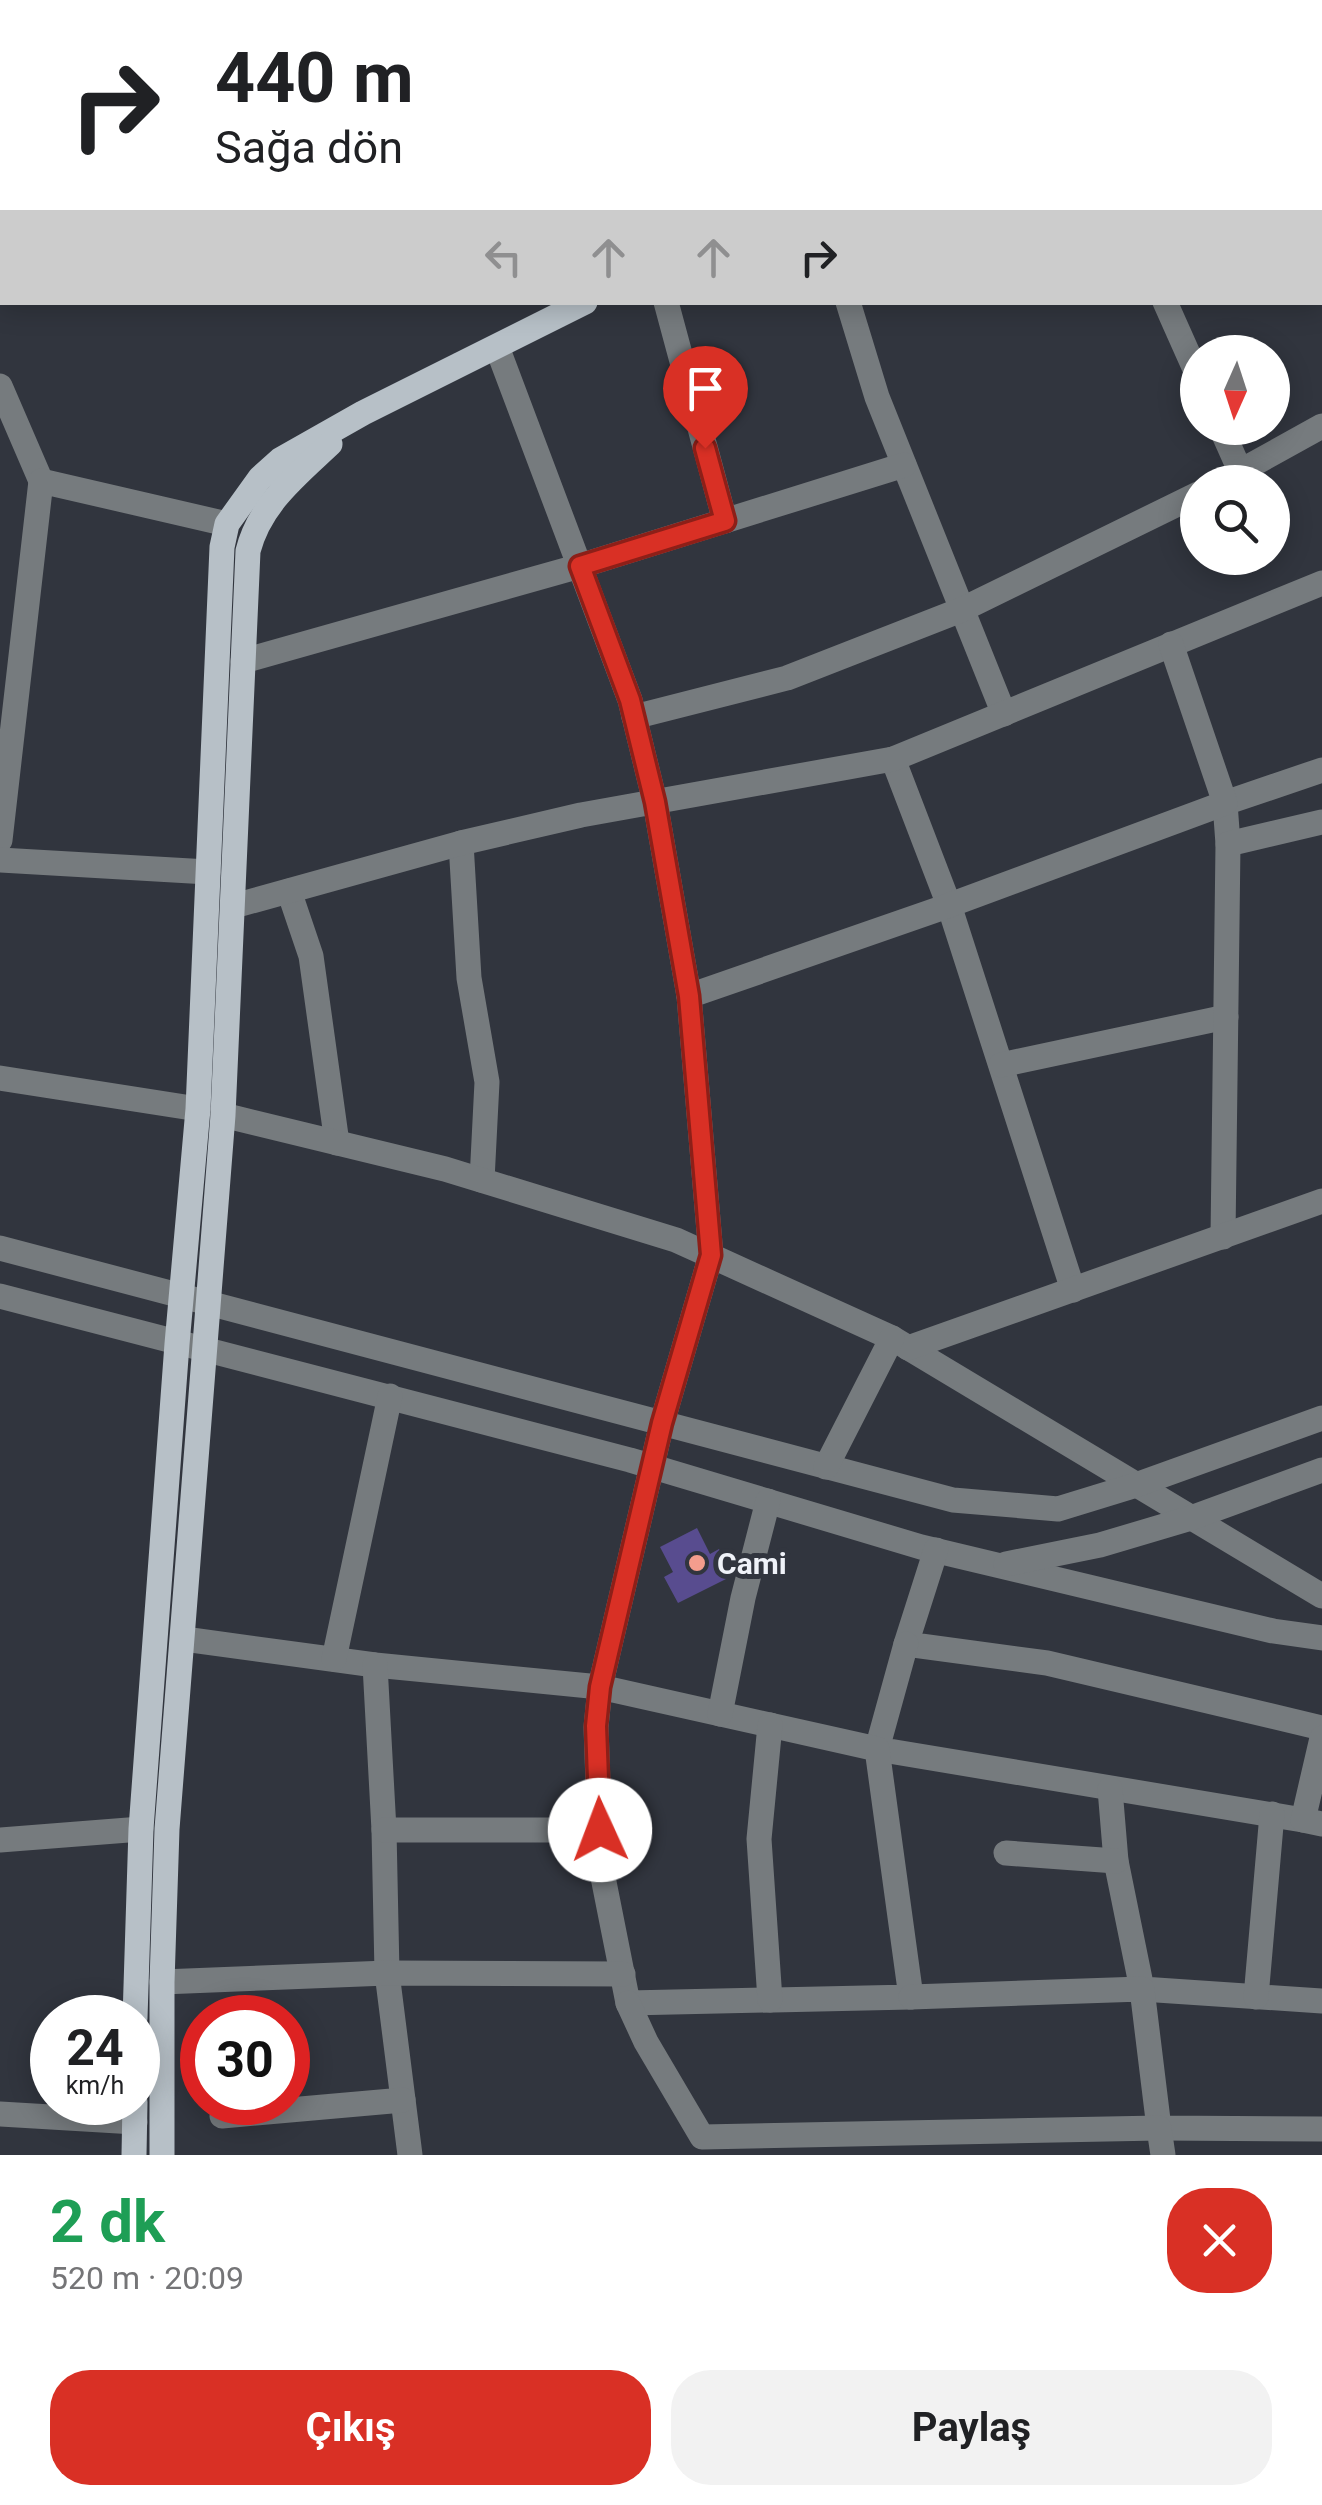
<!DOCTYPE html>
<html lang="tr">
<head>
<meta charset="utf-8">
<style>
	:root { --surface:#fff; --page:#f2f2f2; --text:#202124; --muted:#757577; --accent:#d93025 }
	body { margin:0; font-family:Roboto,sans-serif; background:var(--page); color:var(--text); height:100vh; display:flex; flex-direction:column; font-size:38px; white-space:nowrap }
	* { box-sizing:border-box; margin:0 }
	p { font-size:32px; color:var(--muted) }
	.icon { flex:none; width:55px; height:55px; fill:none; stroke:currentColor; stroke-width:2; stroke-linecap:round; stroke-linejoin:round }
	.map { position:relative; height:2155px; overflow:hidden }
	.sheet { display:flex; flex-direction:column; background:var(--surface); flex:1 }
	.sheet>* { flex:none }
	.top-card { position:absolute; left:0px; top:0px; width:1322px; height:305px; box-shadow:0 5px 25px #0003; background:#fff; color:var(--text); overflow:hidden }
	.needle { width:65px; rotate:183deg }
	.buttons { position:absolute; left:1180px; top:335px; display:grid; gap:20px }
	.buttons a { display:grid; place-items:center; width:110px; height:110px; border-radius:50%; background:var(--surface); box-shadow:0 5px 25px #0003; font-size:50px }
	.speed { position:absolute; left:30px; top:1995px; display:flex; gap:20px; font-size:50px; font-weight:700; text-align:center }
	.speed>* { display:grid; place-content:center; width:130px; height:130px; border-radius:50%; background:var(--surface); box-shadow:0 5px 25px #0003; line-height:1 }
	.speed small { font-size:25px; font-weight:400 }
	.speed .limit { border:15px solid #d22; background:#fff; color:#111 }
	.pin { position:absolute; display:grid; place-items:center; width:85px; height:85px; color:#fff; margin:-102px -42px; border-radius:50% 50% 50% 0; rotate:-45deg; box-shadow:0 0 10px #0007 }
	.pin .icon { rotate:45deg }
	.me { position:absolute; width:110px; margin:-55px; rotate:358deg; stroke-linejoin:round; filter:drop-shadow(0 0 8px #0008) }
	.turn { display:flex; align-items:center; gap:35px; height:210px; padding:0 50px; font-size:45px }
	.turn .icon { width:130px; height:130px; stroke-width:2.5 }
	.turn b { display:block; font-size:70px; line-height:85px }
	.lanes { display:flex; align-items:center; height:95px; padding:0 50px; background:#0003; justify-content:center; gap:50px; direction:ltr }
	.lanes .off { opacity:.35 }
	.round { display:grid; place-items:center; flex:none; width:105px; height:105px; border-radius:40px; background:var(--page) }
	.summary { display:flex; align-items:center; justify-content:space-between; height:170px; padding:0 50px }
	h1 { font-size:60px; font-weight:700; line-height:75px; color:#1e9e55 }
	.primary-button { display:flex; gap:20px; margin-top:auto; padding:20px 50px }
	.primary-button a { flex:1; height:115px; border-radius:40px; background:var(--accent); color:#fff; font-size:40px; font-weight:700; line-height:115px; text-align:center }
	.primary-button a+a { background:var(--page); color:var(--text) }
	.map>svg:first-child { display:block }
	.building { fill:#584c8f }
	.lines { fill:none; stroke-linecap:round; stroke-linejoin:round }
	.minor { stroke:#767b7e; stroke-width:25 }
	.major { stroke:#b7c0c7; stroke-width:25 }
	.route-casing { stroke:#8d1f18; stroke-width:25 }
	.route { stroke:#d93025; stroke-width:18 }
	.poi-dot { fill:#f49d8d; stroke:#31353e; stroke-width:4 }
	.labels { text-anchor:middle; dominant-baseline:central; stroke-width:10; stroke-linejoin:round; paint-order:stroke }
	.poi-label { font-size:30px; font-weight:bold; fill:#eff2f8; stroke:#31353e; text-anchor:start }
</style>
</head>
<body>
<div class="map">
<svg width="1322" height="2155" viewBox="0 0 1322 2155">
	<rect width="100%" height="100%" fill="#31353e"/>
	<path class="building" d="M697,1528L710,1554L719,1549L732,1576L678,1603L664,1577L673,1572L660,1547Z"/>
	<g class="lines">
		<g class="minor">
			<path d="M232,0L233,2"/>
			<path d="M789,0V2"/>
			<path d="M1151,0L1152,2"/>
			<path d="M1169,0L1171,2"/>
			<path d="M110,2L115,0"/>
			<path d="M494,2L498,0"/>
			<path d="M1266,2L1275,0"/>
			<path d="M1300,2L1302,0"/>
			<path d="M0,51L2,50"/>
			<path d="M0,265L2,264"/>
			<path d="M666,302L725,521"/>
			<path d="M848,302L877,397L1004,714"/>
			<path d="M1165,302L1198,376"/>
			<path d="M497,347L630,700L655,802L689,996"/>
			<path d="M0,386L41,481"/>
			<path d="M1221,428L1241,473"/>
			<path d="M1221,482L1322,426"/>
			<path d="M243,661L580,566L904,465"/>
			<path d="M634,717L787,678L961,610L1198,494"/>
			<path d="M893,759L949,905L1073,1290"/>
			<path d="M0,840L41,481L227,524"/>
			<path d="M461,843L469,978L487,1082L482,1180"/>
			<path d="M1228,844L1225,803L1322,770"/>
			<path d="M0,860L208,872"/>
			<path d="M289,891L311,956L337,1143"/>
			<path d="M234,906L461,843L581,815L893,759L1322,583"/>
			<path d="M1001,1065L1226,1017"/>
			<path d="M0,1078L198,1109"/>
			<path d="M223,1115L445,1169L676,1240L892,1338L1322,1596"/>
			<path d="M1223,1237L1228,844L1322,822"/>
			<path d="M0,1248L953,1500L1058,1509L1133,1486L1322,1418"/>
			<path d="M0,1296L630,1460L921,1547L1273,1631L1322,1638"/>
			<path d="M908,1348L1322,1201"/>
			<path d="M826,1467L892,1338"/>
			<path d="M936,1550L906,1644L1047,1663L1322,1728"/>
			<path d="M1006,1564L1100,1545L1191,1518L1322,1470"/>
			<path d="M184,1639L375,1665L600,1687L662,1423L711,1255L689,996L939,909L1225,803L1171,644"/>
			<path d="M906,1644L877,1749L1303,1820"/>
			<path d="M334,1659L390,1396"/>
			<path d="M375,1665L384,1830L387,1973L410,2155"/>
			<path d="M600,1687L877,1749L911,1997L628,2003L601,1867L596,1727Z"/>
			<path d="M720,1714L743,1598L768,1501"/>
			<path d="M770,1725L759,1839L770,2000"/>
			<path d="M1322,1738L1303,1820L1322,1824"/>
			<path d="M1110,1789L1116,1861L1142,1989L1322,2001"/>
			<path d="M384,1830H600"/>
			<path d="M0,1840L141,1829"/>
			<path d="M1006,1853L1116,1861"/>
			<path d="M162,1982L387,1973L623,1974"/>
			<path d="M911,1997L1142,1989L1159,2128L1322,2129"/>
			<path d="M1256,1997L1272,1814"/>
			<path d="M628,2003L646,2042L702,2137L1159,2128L1163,2155"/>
			<path d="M0,2114L135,2122"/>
			<path d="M222,2116L403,2100"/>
		</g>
		<g class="major">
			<path d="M1320,233L1322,236"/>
			<path d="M1320,280L1322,283"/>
			<path d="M135,2018L141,1829L177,1344L198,1109L222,547L227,524L260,478L280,460L363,413L585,302"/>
			<path d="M134,2155L135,2102"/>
			<path d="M162,2155V1982L167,1829L223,1115L248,551C260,504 296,476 330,444"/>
		</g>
	</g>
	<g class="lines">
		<defs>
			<path id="route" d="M600,1830L596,1726L600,1687L662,1423L711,1255L689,996L655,802L630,700L580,566L725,521L705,448"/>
		</defs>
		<use href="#route" class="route-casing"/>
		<use href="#route" class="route"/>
	</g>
	<circle class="poi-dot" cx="697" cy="1563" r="10"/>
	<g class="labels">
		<g class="poi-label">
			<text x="717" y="1563">Cami</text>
		</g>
	</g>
</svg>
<div class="buttons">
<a><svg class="needle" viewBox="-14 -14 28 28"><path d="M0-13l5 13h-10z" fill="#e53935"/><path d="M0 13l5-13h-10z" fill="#757577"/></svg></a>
<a><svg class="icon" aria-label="search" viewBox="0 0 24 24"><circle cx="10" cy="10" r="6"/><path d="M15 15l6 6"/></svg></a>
</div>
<div class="speed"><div>24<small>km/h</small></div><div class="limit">30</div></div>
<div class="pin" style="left:705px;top:448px;background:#d93025"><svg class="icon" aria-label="arrive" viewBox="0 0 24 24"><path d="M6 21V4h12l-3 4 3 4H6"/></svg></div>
<svg class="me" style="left:600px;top:1830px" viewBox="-20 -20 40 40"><circle r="19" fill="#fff"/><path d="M0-13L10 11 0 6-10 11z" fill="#d93025"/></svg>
<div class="top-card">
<div class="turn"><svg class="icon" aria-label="right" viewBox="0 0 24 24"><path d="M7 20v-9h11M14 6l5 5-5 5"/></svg><div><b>440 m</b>Sağa dön</div></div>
<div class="lanes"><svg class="icon off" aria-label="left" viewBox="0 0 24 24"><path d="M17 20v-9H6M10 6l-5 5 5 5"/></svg><svg class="icon off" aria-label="ahead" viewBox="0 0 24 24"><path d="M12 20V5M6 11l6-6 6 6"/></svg><svg class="icon off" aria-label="ahead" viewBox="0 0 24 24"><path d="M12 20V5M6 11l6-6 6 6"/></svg><svg class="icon" aria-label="right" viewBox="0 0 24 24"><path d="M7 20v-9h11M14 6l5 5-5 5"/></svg></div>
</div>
</div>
<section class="sheet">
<div class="summary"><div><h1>2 dk</h1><p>520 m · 20:09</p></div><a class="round" style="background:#d93025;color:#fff"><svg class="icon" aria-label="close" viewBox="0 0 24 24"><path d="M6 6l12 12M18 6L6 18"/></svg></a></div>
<div class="primary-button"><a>Çıkış</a><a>Paylaş</a></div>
</section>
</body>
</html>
